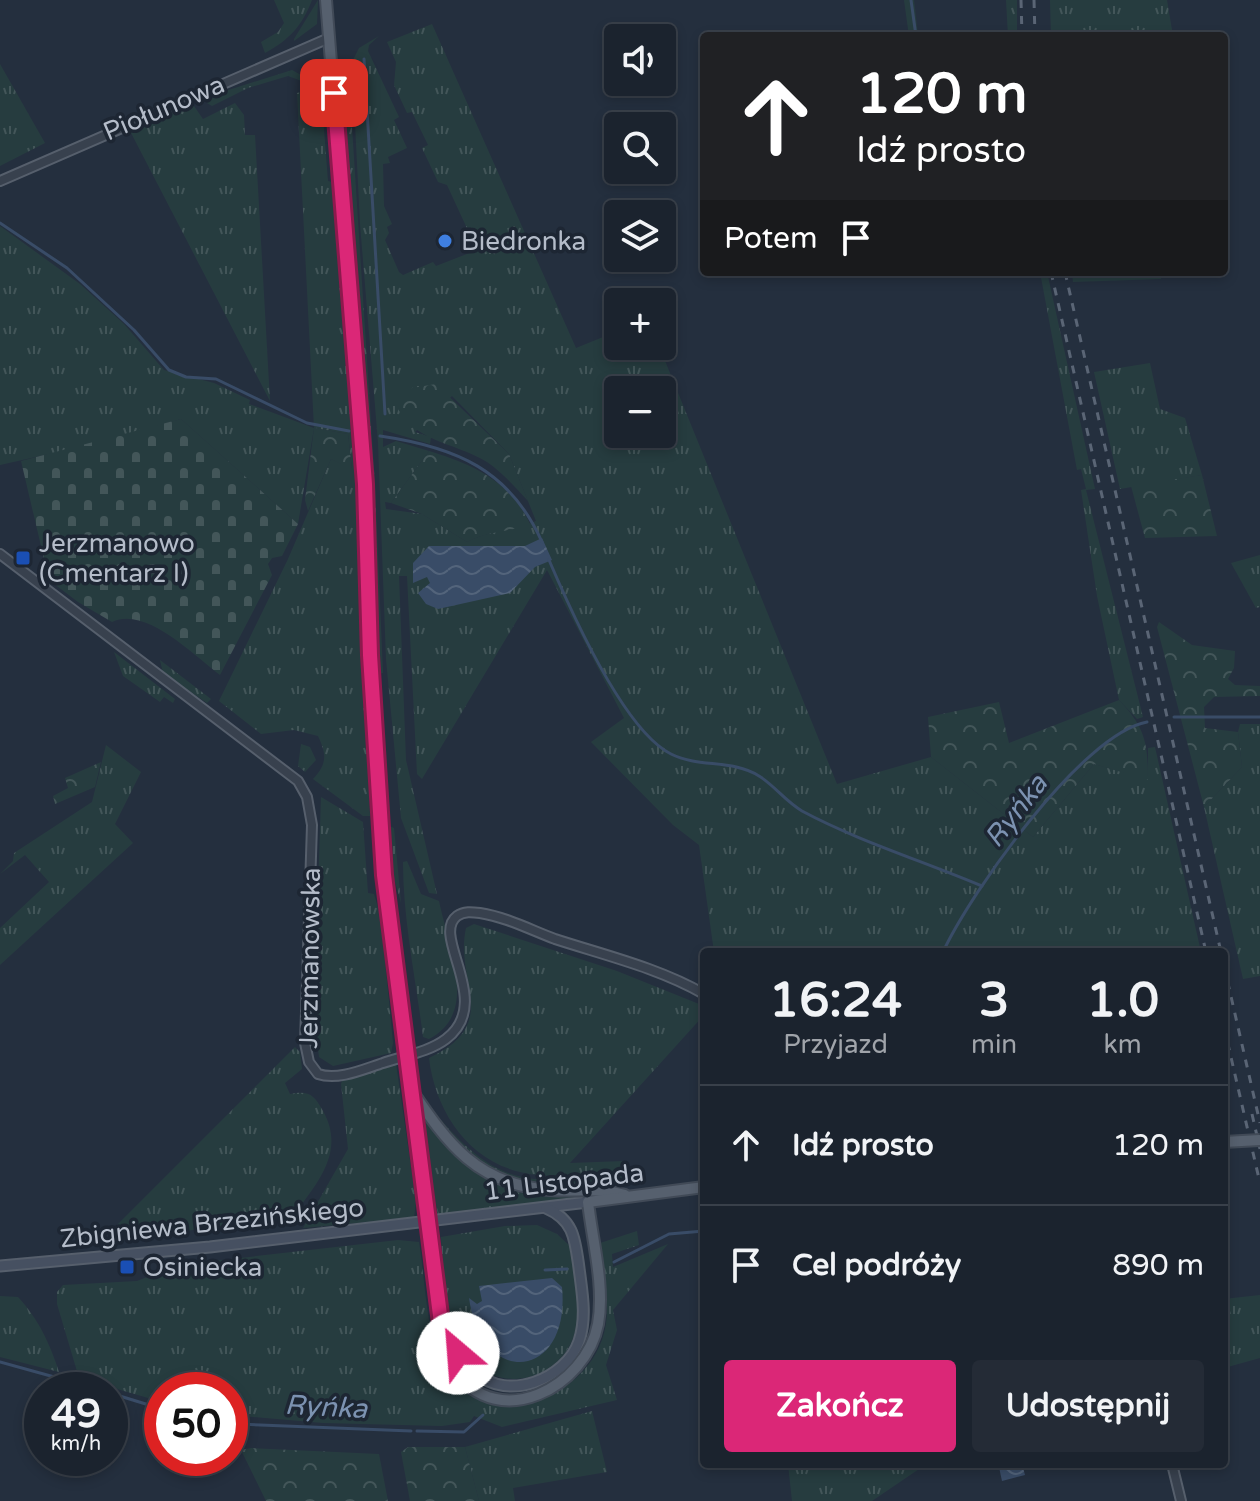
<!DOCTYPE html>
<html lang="pl">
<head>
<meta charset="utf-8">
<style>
	:root { --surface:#1b232e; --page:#242b36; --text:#f1f3f6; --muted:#a0a4aa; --line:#39404a; --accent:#db2777 }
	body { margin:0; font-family:"Varela Round",sans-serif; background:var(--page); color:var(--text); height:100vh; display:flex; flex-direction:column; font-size:30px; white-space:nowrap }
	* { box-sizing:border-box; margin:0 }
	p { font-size:26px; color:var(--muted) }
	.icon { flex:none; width:44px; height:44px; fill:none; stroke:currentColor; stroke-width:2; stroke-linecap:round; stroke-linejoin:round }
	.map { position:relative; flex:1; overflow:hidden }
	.details { position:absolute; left:700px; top:948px; width:528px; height:520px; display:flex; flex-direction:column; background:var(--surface); border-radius:8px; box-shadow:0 4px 12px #0003,0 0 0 2px var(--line) }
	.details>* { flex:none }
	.guide { position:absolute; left:700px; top:32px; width:528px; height:244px; border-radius:8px; box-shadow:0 4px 12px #0003,0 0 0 2px var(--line); background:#202124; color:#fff; overflow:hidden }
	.tools { position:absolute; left:604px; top:24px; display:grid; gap:16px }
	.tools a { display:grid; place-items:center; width:72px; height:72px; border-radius:8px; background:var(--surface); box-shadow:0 4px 12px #0003,0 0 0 2px var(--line); font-size:40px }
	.speed { position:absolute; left:24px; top:1372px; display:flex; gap:16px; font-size:40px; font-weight:700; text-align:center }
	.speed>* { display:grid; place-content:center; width:104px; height:104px; border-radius:50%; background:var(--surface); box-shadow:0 4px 12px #0003,0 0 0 2px var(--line); line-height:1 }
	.speed small { font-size:20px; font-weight:400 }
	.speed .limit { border:12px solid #d22; background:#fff; color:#111 }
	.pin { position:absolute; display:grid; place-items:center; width:68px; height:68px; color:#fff; margin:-34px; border-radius:16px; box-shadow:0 4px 12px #0006 }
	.me { position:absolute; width:88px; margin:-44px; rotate:333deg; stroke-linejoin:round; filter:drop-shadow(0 0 6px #0008) }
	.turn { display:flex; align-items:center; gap:28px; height:168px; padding:0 24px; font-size:36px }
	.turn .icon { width:104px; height:104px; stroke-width:2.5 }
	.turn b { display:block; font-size:56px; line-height:68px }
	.then { display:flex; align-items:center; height:76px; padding:0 24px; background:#0003; gap:16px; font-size:30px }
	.eta { display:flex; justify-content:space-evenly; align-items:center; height:136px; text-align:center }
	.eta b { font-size:48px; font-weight:800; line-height:56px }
	.button { display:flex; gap:16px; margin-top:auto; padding:16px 24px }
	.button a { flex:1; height:92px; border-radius:8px; background:var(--accent); color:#fff; font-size:32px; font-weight:800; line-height:92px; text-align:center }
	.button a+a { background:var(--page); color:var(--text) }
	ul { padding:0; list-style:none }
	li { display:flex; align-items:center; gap:24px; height:120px; padding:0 24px; border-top:2px solid var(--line) }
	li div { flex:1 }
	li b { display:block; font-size:30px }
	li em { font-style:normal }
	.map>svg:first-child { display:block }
	.grass { fill:url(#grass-tufts); fill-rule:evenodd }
	.forest { fill:url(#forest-crowns) }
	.cemetery { fill:url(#cemetery-stones) }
	.water { fill:url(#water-waves) }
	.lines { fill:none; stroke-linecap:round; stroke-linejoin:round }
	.stream { stroke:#394c67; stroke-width:3 }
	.tertiary-casing { stroke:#565f6c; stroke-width:12 }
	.secondary-casing { stroke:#565f6c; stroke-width:13 }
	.primary-casing { stroke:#414a57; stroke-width:14 }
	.tertiary { stroke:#38414e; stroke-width:8 }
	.secondary { stroke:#465061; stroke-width:9 }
	.primary { stroke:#56606e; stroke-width:10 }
	.rail { stroke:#5a6575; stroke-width:3; stroke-dasharray:8 8; stroke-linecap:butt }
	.primary-bridge-casing { stroke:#414a57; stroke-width:14; stroke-linecap:butt }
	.primary-bridge { stroke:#56606e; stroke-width:10 }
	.route-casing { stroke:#8e194d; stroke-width:20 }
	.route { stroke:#db2777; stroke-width:14 }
	.shop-dot { fill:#3f7fe0; stroke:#1d2633; stroke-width:3 }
	.transit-dot { fill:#1a4fb4; stroke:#1d2633; stroke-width:3 }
	.labels { text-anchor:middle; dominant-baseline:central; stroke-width:7; stroke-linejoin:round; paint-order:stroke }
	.street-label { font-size:26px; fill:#b4bcc9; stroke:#1d2633 }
	.poi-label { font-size:26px; fill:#b4bcc9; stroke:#1d2633; text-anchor:start }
	.water-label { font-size:28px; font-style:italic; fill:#7c92b1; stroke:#1d2633 }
</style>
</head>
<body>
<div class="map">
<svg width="1260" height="1501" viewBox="0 0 1260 1501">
	<defs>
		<pattern id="grass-tufts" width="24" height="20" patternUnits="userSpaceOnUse" patternTransform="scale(2)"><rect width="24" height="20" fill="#263c3f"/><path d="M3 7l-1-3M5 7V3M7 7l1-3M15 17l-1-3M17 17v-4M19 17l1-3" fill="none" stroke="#435659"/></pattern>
		<pattern id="forest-crowns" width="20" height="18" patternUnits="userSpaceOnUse" patternTransform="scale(2)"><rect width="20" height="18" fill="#263c3f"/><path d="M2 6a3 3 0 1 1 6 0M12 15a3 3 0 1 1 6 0" fill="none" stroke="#435659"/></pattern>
		<pattern id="cemetery-stones" width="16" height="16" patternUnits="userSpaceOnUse" patternTransform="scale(2)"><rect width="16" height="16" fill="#263c3f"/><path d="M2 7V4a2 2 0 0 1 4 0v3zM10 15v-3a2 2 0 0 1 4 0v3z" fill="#435659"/></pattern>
		<pattern id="water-waves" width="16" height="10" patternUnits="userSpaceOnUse" patternTransform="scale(2)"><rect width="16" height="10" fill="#394c67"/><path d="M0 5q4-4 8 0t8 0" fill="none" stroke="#53647b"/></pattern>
	</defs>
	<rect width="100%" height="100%" fill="#242f3e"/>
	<g class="grass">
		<path d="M274,0H312C302,26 289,40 265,53L261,42L278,32L284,23Z"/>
		<path d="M318,0L317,24L294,41V39Z"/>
		<path d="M904,0H914L918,36H909Z"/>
		<path d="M1006,0H1017V36H1008Z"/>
		<path d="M1050,0H1167L1173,36H1051Z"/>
		<path d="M432,24L576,348L618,331V346H659L837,784L931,757L1033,837L1094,764L1148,779V748L1155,747L1201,952H714L699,845L673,825L591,742L624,718L547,570L422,779L417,774L407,576H399L406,760L437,894L429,893L401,818L386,659L378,442L360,224L352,62L359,48L379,36L369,45L368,51L399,117L394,120L407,148L388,157L390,163L383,164L384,206L392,224L387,227L389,233L385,240L399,272L403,275L433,262L436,266L472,252L477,250L447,185L438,182L422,148L428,145L412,112L407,113L394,85L396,62L387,42ZM618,390H662V434H618ZM452,396L509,454L536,521C512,531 490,530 467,542L422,514L386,509L385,502L391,503L429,451L396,441L383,447V430L430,444L431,437L415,432Z"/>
		<path d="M0,64L45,143L0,166Z"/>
		<path d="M292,70L319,85L321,91L328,181L332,182L338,204L359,472L370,816H363L313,779C327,764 327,755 318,736L294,730L261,734L219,701L288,559L331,459L352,469L348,434L314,428L298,524L181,419L98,443L0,465V226L80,284L124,324L164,370L214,383L250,400L249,404L314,428L297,93L310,89V84L288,76L248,88L212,106L207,103L219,93Z"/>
		<path d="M345,89L350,96L375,485L383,673L377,674L370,486L351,228Z"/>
		<path d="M187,103L194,106L203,119L235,103L244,115L245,135H255L270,401L129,129Z"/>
		<path d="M1040,272H1047L1095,489L1086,490L1143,717L1137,719L1119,700L1097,596L1081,490L1086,489L1081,469L1077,470Z"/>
		<path d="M1072,272H1160L1161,279L1073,282Z"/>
		<path d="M1150,363L1160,409L1185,418L1202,475L1120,489L1094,372Z"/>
		<path d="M1260,555V607L1256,608L1231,563Z"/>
		<path d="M114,652L175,699L173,703L164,697L160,702L123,676Z"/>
		<path d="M160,660L211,699L207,703L163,673Z"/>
		<path d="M1240,724H1260V976L1243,979L1204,807L1242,767L1238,732Z"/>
		<path d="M301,744L310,747L316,760L305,772L298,766Z"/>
		<path d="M106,745L141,772L115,824L133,843L0,965V928L49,882L25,855L0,874L13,861L14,853L92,802Z"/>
		<path d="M321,797L363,822L368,893L374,894L381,918L393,1043L391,1053L333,1066L319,1057L314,1017Z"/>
		<path d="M389,826L394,828L401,903L392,871Z"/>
		<path d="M407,861L421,894L439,901C448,946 480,1013 429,1039L423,1037C416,980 403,920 403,862Z"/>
		<path d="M474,924L617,971L704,1006V1015L570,1163L624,1161L625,1172C592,1174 553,1180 520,1172C466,1159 435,1109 429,1058C503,1023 454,983 466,928Z"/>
		<path d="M295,1047L300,1052L302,1069L285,1083L290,1094C308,1091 313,1093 323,1111C346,1152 317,1183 293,1216L171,1233L122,1234L115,1227Z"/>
		<path d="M396,1064L416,1201L414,1218L303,1228L348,1149L341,1084L343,1078Z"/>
		<path d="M435,1113C501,1191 528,1182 623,1176L624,1181C546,1187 480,1189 435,1113Z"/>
		<path d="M424,1114C449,1158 489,1193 542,1196C554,1197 570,1193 578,1197L438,1215L421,1115Z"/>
		<path d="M537,1225L557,1234L571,1247C575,1277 585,1317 570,1345C546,1389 484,1391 460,1346C443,1315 443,1272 441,1237L505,1226Z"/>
		<path d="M637,1231L639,1245L612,1254L613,1267L668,1244L613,1310L617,1330L606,1365L617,1400L502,1427L474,1416L470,1422L442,1426L323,1423L230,1415V1390H162V1402L79,1378L57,1304V1292L63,1285L137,1281L178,1265L398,1240L419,1242C425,1278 426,1335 443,1367C481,1436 579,1404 602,1340C613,1309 603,1275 600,1243Z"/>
		<path d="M1260,1295V1358L1224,1368V1299Z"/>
		<path d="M0,1296L18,1297C39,1320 49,1342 59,1372L0,1357Z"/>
		<path d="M592,1411L607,1472L513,1488L515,1501H479L465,1447Z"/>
		<path d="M788,1464H917L919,1469L872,1501H792Z"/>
	</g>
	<g class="forest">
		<path d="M436,384L509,454L528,501C515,487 503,473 487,462C452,441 412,442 395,403L400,390Z"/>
		<path d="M314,428L348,434L352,470L331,459L308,511L305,500Z"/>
		<path d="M429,451C472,464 510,481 530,524C507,533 490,530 467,542L422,514L391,503Z"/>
		<path d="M1202,475L1217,536L1145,538L1131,486Z"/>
		<path d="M1159,622L1192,645L1235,651L1234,668L1228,679L1235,685L1260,686V696L1214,697L1204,707L1205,728L1238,732L1242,767L1204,807L1157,627Z"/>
		<path d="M1119,700C1145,727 1148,743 1148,780L1094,764L1033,837L931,757L928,717L999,702L1009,743Z"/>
		<path d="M101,762L95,787L55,804L53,796L68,788L65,778Z"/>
		<path d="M408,1447H465L479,1501H410L401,1452Z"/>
		<path d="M251,1448L379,1454L388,1501H266L241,1450Z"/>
	</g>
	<path class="cemetery" d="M181,419L298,524L282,556L272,558L268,564L272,575L220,675C193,655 146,606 112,622L78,602L49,580L21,461Z"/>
	<g class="water">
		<path d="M542,538L552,560L535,567L510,593L438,609L426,604L418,593L430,583L427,577L413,583V563L429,546H525Z"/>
		<path d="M552,1278L562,1287C571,1380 482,1390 469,1298L477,1304L482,1301L479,1286Z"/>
		<path d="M1022,1464L1025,1475L1002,1481L999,1467Z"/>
	</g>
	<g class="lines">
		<g class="stream">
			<path d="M911,0L916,36"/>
			<path d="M364,59L385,414"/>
			<path d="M0,223L67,268L134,330L169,370L186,377L216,379L307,423L349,431"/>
			<path d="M380,436C456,447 510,470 542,542"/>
			<path d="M549,560C570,609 623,730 671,754C699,768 732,759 759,776C775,786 785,801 802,811C858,841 923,861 982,886"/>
			<path d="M1174,717H1260"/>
			<path d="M943,952C971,892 1082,734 1147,722"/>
			<path d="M614,1262L669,1234L704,1231"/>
			<path d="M545,1270L567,1269"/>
			<path d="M0,1362L58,1378"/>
			<path d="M74,1383L98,1390"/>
			<path d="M110,1393L162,1409"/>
			<path d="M238,1424L411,1431"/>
			<path d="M417,1431L464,1432L483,1415"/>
		</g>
		<defs>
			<g id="tertiary">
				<path d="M0,181L329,38"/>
				<path d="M0,554L298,781L307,797L312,825L305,1043L309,1062L318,1074C338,1081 364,1069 383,1063C403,1056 429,1052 446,1039C495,1002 430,936 457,916C464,911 472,912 480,913C506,917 531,930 555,939C604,955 659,968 704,994"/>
				<path d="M1172,1464L1181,1501"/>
			</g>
			<g id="secondary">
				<path d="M0,1266L210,1247L588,1202"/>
				<path d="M441,1323C451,1341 461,1359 476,1373C508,1402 566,1379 579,1341C587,1317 582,1292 579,1268C575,1239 574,1220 546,1208"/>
			</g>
			<g id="primary">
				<path d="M326,0L365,484L380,822L405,1046"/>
				<path d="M410,1088C448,1144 477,1185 550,1190C577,1192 599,1187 625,1195"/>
				<path d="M410,1092L425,1213"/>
				<path d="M432,1264C437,1298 435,1342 455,1371C499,1433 586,1387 598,1324C605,1286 592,1239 588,1202L704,1187"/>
			</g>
		</defs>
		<use href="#tertiary" class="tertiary-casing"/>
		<use href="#secondary" class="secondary-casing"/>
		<use href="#primary" class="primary-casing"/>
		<use href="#tertiary" class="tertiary"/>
		<use href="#secondary" class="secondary"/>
		<use href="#primary" class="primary"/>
		<g class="rail">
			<path d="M1021,0L1022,36"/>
			<path d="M1034,0L1035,36"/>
			<path d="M1051,272L1206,952"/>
			<path d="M1065,272L1221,952"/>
			<path d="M1224,966L1260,1123"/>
			<path d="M1224,1027L1260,1183"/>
			<path d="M1252,1114L1260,1149"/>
		</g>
		<defs>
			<g id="primary-bridge">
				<path d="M405,1046L410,1088"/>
				<path d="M1224,1142L1260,1140"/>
				<path d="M425,1213L432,1264"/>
			</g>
		</defs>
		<use href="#primary-bridge" class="primary-bridge-casing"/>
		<use href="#primary-bridge" class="primary-bridge"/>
	</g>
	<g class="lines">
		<defs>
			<path id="route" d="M334,93L365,484L370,655L384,875L441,1323L458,1353"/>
		</defs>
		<use href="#route" class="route-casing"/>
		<use href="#route" class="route"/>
	</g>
	<circle class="shop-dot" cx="445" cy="241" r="8"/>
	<g class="transit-dot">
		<rect x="15" y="550" width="16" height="16" rx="4"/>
		<rect x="119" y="1259" width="16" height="16" rx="4"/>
	</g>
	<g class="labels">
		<g class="street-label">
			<text transform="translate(164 108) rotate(-23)">Piołunowa</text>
			<text transform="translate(310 958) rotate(-89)">Jerzmanowska</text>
			<text transform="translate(564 1182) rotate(-7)">11 Listopada</text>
			<text transform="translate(212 1223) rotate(-6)">Zbigniewa Brzezińskiego</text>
		</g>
		<g class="poi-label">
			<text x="461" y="241">Biedronka</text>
			<text x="39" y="543">Jerzmanowo<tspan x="39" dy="30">(Cmentarz I)</tspan></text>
			<text x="143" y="1267">Osiniecka</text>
		</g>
		<g class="water-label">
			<text transform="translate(1016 811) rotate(-52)">Ryńka</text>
			<text transform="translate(326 1407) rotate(3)">Ryńka</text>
		</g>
	</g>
</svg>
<div class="tools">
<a><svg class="icon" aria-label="sound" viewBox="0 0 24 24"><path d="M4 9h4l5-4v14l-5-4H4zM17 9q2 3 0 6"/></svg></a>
<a><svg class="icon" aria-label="search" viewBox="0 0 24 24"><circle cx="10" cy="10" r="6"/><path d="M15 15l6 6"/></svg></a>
<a><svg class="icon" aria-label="layers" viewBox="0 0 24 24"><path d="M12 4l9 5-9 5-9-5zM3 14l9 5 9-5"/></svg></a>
<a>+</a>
<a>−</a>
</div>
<div class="speed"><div>49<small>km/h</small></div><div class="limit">50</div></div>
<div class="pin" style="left:334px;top:93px;background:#d93025"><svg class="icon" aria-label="arrive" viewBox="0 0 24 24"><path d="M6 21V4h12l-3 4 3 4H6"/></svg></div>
<svg class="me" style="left:458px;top:1353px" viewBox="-20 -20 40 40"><circle r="19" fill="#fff"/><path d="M0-13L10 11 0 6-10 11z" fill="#db2777"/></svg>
<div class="guide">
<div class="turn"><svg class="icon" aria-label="ahead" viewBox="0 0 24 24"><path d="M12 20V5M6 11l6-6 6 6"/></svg><div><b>120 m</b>Idź prosto</div></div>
<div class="then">Potem<svg class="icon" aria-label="arrive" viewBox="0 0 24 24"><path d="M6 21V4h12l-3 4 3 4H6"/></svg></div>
</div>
<section class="details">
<div class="eta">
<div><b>16:24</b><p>Przyjazd</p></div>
<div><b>3</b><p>min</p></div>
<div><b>1.0</b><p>km</p></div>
</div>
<ul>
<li><svg class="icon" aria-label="ahead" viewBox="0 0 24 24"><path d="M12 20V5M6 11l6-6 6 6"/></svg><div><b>Idź prosto</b></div><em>120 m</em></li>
<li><svg class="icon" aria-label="arrive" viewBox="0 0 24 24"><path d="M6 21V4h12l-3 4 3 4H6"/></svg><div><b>Cel podróży</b></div><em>890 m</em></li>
</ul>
<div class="button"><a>Zakończ</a><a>Udostępnij</a></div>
</section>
</div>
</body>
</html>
